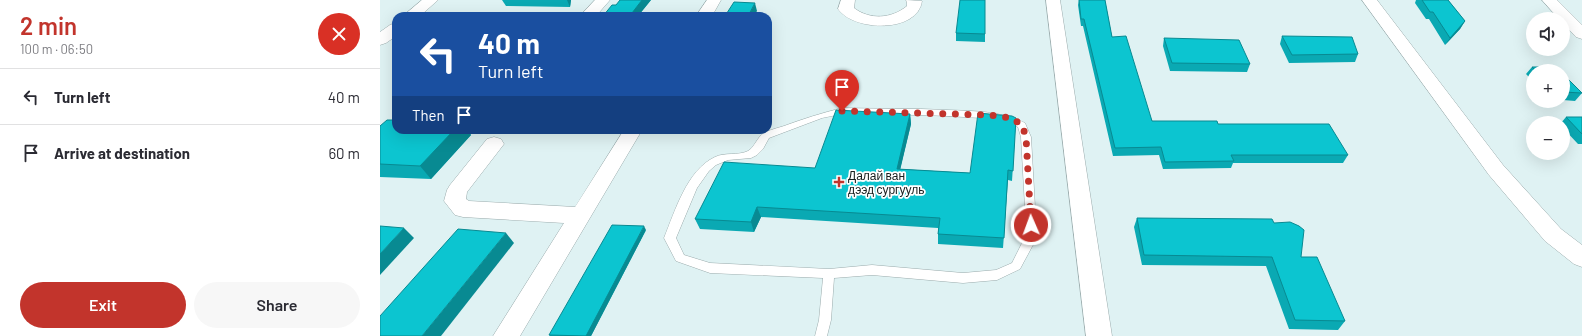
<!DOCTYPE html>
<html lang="en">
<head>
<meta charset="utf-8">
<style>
	:root { --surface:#fff; --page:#f7f7f7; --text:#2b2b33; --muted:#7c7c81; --line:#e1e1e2; --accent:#c2342c }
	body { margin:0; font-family:Barlow,sans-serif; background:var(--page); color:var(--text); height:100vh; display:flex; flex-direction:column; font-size:15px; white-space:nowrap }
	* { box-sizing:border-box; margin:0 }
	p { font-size:13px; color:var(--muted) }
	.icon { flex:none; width:22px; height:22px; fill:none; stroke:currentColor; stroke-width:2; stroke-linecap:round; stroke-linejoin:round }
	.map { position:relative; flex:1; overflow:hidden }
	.drawer { display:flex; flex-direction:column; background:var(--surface); width:380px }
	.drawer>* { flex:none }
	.hud { position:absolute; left:12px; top:12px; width:380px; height:122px; border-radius:12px; box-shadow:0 4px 16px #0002; background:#1a4fa0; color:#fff; overflow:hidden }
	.tools { position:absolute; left:1146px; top:12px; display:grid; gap:8px }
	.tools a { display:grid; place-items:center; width:44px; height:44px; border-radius:50%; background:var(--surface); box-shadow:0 4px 16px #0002; font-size:20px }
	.pin { position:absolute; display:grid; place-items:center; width:34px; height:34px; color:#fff; margin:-41px -17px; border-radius:50% 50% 50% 0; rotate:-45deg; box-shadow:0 0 4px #0007 }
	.pin .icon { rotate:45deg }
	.me { position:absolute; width:44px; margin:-22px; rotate:358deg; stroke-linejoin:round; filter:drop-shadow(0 0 3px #0008) }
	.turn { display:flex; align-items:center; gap:14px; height:84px; padding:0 20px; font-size:18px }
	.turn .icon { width:52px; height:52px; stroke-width:2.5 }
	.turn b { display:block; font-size:28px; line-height:34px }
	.then { display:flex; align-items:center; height:38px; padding:0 20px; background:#0003; gap:8px; font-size:15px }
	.round { display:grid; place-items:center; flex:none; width:42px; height:42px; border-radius:21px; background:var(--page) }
	.headline { display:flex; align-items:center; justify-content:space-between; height:68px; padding:0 20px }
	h1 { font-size:24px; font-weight:600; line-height:30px; color:var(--accent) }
	.action { display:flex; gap:8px; margin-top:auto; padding:8px 20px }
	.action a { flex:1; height:46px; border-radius:24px; background:var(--accent); color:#fff; font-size:16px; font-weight:600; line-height:46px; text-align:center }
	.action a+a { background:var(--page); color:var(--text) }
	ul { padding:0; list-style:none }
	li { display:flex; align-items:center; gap:12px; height:56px; padding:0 20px; border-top:1px solid var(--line) }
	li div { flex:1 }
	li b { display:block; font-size:15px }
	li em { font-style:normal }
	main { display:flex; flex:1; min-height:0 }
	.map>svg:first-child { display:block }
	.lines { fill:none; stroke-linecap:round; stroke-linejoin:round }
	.service-casing { stroke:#9aabac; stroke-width:1 }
	.minor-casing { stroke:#9aabac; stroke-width:1 }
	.service { fill:#fff; fill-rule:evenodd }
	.minor { fill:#fff; fill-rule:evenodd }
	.wall { fill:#0aa9b3 }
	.shaded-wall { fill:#088a92 }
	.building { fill:#0cc5d0; stroke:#088a92 }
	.route { stroke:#c2342c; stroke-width:7; stroke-dasharray:0 12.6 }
	.poi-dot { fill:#c2342c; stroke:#fff; stroke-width:1.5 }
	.labels { text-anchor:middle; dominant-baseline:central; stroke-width:3.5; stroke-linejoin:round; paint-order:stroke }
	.poi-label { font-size:12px; fill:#171e1e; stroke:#fff; text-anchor:start }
</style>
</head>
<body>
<main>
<section class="drawer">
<div class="headline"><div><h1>2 min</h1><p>100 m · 06:50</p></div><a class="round" style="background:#d93025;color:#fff"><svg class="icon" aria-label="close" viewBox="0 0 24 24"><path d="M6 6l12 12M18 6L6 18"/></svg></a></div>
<ul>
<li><svg class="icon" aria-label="left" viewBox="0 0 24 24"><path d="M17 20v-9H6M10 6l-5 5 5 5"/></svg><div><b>Turn left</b></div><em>40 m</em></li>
<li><svg class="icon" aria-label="arrive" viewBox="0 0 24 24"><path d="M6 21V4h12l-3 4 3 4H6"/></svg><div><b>Arrive at destination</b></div><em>60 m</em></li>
</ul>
<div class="action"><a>Exit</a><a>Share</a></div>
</section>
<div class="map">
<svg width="1202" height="336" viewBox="0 0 1202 336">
	<rect width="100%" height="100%" fill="#dff2f3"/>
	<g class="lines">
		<defs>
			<path id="service" d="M462,108C497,109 532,108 567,110C594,111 621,111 645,123L651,137L656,225L654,243L640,269L617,280L583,283L492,275L454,278L451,320L447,336H435L439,320L443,278L330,273L296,261L284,238C295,211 307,170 335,157C345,152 358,156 368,151C375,147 377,137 384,133C389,130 398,128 404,126C423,119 442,113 462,108ZM462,114C503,115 544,114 584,117C603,118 621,119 638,127L641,137L646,225L642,243L632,263L616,270L583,273L492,265L449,269L330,263L304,255L296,238L317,188L329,171L336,165L348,160L371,158L377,155L383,149L389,138L442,118Z"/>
			<g id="minor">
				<path d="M42,0H58L40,16H23Z"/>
				<path d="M215,0H230L216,16H200Z"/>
				<path d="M327,0H341L332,16H316Z"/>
				<path d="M461,0H475L474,8C490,20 511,19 527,6V3L526,0L542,1C538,33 474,32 458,9Z"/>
				<path d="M666,0H680L732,336H706Z"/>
				<path d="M982,0H997L1123,165L1181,229L1202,245V267L1194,264L1165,241L1109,175Z"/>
				<path d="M1162,0H1177L1202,25V39L1196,37L1183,23V19H1179Z"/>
				<path d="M16,23V36L6,43L0,45V32L10,25Z"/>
				<path d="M244,130H262L140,336H113L184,223L83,217L75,215L64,201L67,190L70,185L107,139L114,137L121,139L124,144L87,192L86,199L89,201L195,207Z"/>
			</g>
		</defs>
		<use href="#service" class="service-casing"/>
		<use href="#minor" class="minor-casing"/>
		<use href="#service" class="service"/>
		<use href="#minor" class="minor"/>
	</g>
	<g class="wall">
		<path d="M122,0H191L190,7L126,6Z"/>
		<path d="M271,0L258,16H223L236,5Z"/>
		<path d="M605,0V42L576,41V33Z"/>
		<path d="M699,0H725L732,37L772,121L838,124L968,155L963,163H853L851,168L783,169L779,155L733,156L703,26H701L698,5Z"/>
		<path d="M1036,0H1068L1085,21L1080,29L1065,45L1049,19H1046L1035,3Z"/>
		<path d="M902,36L978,54L975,62L909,63L900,44Z"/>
		<path d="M784,38L870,64L867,72L790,71L783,46Z"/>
		<path d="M1152,67L1181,71H1153V81L1146,74Z"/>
		<path d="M1183,74L1202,93L1195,101L1183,100Z"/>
		<path d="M530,114L531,124L520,169L590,173L636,118L632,181L628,180L623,248L558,244V228L381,217L374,232L320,229L315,219L435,168Z"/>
		<path d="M1186,117H1202V144H1198L1183,128V123H1181Z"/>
		<path d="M0,126L16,130H87L91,135L51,179L0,177Z"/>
		<path d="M757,218L894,223L921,257L965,321L958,330L909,329L886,266L762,265L754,227Z"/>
		<path d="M266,230L211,336H170L169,335Z"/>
	</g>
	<g class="shaded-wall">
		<path d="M187,0H191L190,7Z"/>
		<path d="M262,0H271L258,16H253L252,13Z"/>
		<path d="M375,3L377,11L374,16H368Z"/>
		<path d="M1085,21L1080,29L1065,45L1070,38Z"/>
		<path d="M530,114L531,124L518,179L517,169Z"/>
		<path d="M74,130H87L91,135L51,179L40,166Z"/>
		<path d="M377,207L381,217L374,232L371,222Z"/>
		<path d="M264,226L266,230L211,336H206Z"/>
		<path d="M24,228L34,238L0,275V254Z"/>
		<path d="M126,233L134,243L61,336H42Z"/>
	</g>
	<g class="building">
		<path d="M240,0H262L252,13H248L246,16H223L232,5H236Z"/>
		<path d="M580,0H605V34L576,33Z"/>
		<path d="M699,0H725L732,37L746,36L772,121H837L838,124H949L968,155H851L854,161L785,162L781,147L735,148L704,19H701Z"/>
		<path d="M1042,0H1068L1085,21L1070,38L1053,12H1050Z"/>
		<path d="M354,2L375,3L368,16H345Z"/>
		<path d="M902,36L972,37L978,54L912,55Z"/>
		<path d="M784,38L859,40L870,64L792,63Z"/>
		<path d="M1152,67H1177L1181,71H1156Z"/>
		<path d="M1183,74L1202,93L1183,92Z"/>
		<path d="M456,110L530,114L517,169L590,173L598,113L632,116L636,118L633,171L628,170L624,238L558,234L560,218L377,207L371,222L315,219L344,162L435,168Z"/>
		<path d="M1186,117H1202V134Z"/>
		<path d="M7,120H16V130H74L40,166L0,164V126Z"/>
		<path d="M757,218L892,219L894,223L910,222L919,226L924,230L921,257H937L965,321L915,320L892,257L764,255Z"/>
		<path d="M232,225L264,226L206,336L169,335Z"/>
		<path d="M0,226L24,228L0,254Z"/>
		<path d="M78,229L126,233L42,336H0V316Z"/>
	</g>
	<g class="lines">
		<path class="route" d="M462,111L610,115L631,118L642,125L646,137L651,225"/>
	</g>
	<path class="poi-dot" d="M457 176h4v4h4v4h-4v4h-4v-4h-4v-4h4z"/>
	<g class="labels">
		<g class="poi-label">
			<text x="468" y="175">Далай ван<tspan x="468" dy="14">дээд сургууль</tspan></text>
		</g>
	</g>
</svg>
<div class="tools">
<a><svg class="icon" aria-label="sound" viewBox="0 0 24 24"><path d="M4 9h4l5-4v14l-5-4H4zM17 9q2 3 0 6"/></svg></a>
<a>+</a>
<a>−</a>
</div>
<div class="pin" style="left:462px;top:111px;background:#d93025"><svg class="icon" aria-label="arrive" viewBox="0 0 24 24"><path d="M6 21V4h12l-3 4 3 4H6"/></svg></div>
<svg class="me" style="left:651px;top:225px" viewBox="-20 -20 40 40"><circle r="17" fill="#c2342c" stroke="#fff" stroke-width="3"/><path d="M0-11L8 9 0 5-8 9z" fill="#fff"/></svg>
<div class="hud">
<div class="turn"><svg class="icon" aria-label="left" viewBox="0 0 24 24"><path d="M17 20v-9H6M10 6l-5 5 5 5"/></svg><div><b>40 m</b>Turn left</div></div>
<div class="then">Then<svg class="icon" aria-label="arrive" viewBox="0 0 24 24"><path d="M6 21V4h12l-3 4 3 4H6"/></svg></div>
</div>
</div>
</main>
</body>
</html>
